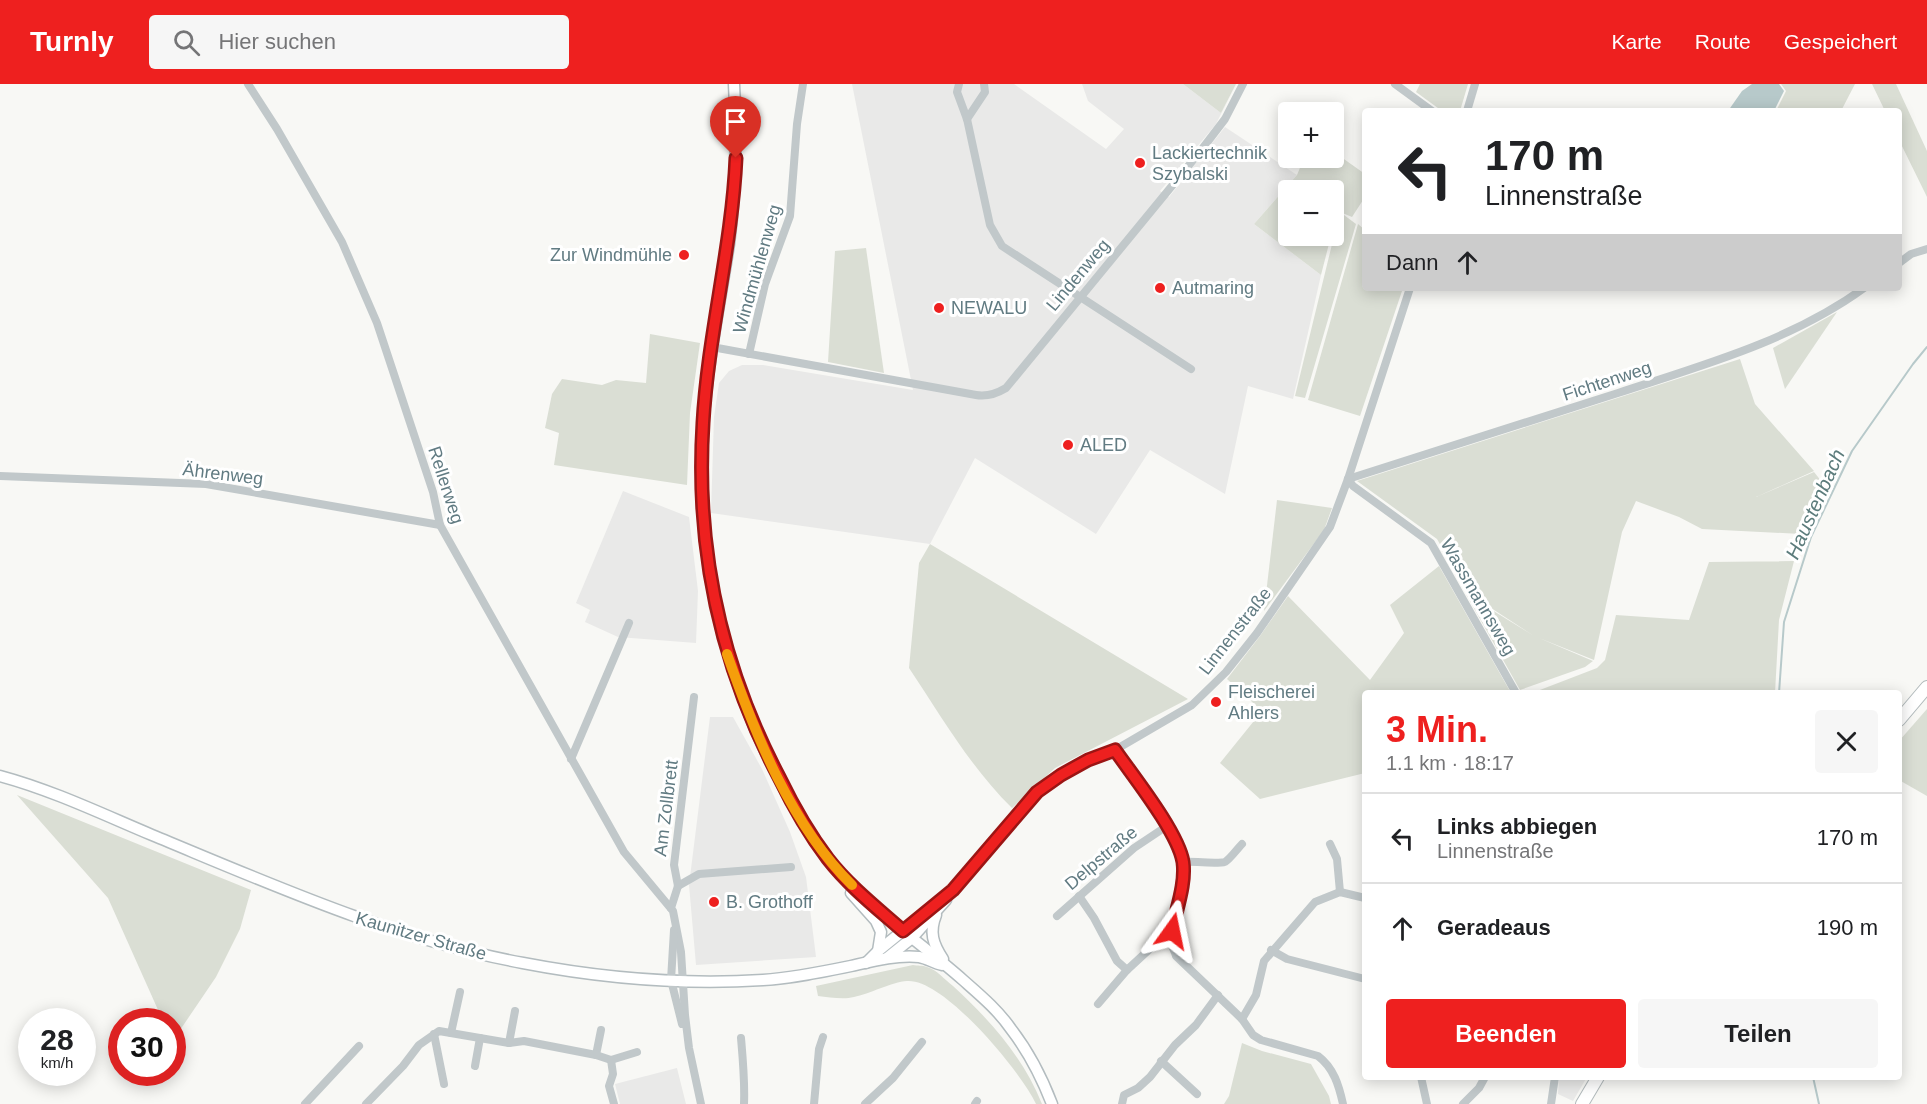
<!DOCTYPE html>
<html lang="de">
<head>
<meta charset="utf-8">
<style>
	:root { --surface:#fff; --page:#f6f6f6; --text:#202124; --muted:#757577; --line:#e0e0e0; --accent:#ee201f }
	body { margin:0; font-family:Arial,sans-serif; background:var(--page); color:var(--text); height:100vh; display:flex; flex-direction:column; font-size:22px; white-space:nowrap }
	* { box-sizing:border-box; margin:0 }
	p { font-size:20px; color:var(--muted) }
	.icon { flex:none; width:33px; height:33px; fill:none; stroke:currentColor; stroke-width:2; stroke-linecap:round; stroke-linejoin:round }
	.map { position:relative; flex:1; overflow:hidden }
	.details { position:absolute; left:1362px; top:606px; width:540px; height:390px; display:flex; flex-direction:column; background:var(--surface); border-radius:6px; box-shadow:0 3px 15px #0003 }
	.details>* { flex:none }
	.hud { position:absolute; left:1362px; top:24px; width:540px; height:183px; border-radius:6px; box-shadow:0 3px 15px #0003; background:#fff; color:var(--text); overflow:hidden }
	.controls { position:absolute; left:1278px; top:18px; display:grid; gap:12px }
	.controls a { display:grid; place-items:center; width:66px; height:66px; border-radius:6px; background:var(--surface); box-shadow:0 3px 15px #0003; font-size:30px }
	.speed { position:absolute; left:18px; top:924px; display:flex; gap:12px; font-size:30px; font-weight:700; text-align:center }
	.speed>* { display:grid; place-content:center; width:78px; height:78px; border-radius:50%; background:var(--surface); box-shadow:0 3px 15px #0003; line-height:1 }
	.speed small { font-size:15px; font-weight:400 }
	.speed .limit { border:9px solid #d22; background:#fff; color:#111 }
	.pin { position:absolute; display:grid; place-items:center; width:51px; height:51px; color:#fff; margin:-62px -26px; border-radius:50% 50% 50% 0; rotate:-45deg; box-shadow:0 0 6px #0007 }
	.pin .icon { rotate:45deg }
	.me { position:absolute; width:66px; margin:-33px; rotate:12deg; stroke-linejoin:round; filter:drop-shadow(0 0 4px #0008) }
	.turn { display:flex; align-items:center; gap:21px; height:126px; padding:0 24px; font-size:27px }
	.turn .icon { width:78px; height:78px; stroke-width:2.5 }
	.turn b { display:block; font-size:42px; line-height:51px }
	.then { display:flex; align-items:center; height:57px; padding:0 24px; background:#0003; gap:12px; font-size:22px }
	.round { display:grid; place-items:center; flex:none; width:63px; height:63px; border-radius:6px; background:var(--page) }
	.summary { display:flex; align-items:center; justify-content:space-between; height:102px; padding:0 24px }
	h1 { font-size:36px; font-weight:700; line-height:45px; color:var(--accent) }
	.primary-button { display:flex; gap:12px; margin-top:auto; padding:12px 24px }
	.primary-button a { flex:1; height:69px; border-radius:6px; background:var(--accent); color:#fff; font-size:24px; font-weight:700; line-height:69px; text-align:center }
	.primary-button a+a { background:var(--page); color:var(--text) }
	ul { padding:0; list-style:none }
	li { display:flex; align-items:center; gap:18px; height:90px; padding:0 24px; border-top:2px solid var(--line) }
	li div { flex:1 }
	li b { display:block; font-size:22px }
	li em { font-style:normal }
	header { display:flex; align-items:center; gap:36px; box-sizing:border-box; height:84px; padding:0 30px; background:var(--accent); color:#fff }
	header strong { font-size:28px }
	nav { display:flex; gap:33px; margin-inline-start:auto; font-size:21px }
	.search { width:420px; height:54px; background:var(--page); display:flex; align-items:center; gap:15px; box-sizing:border-box; padding:0 21px; border-radius:6px; color:var(--muted); font-size:22px }
	.map>svg:first-child { display:block }
	.built { fill:#e9e9e8 }
	.green { fill:#daded4 }
	.water { fill:#b7c9ca }
	.lines { fill:none; stroke-linecap:round; stroke-linejoin:round }
	.stream { stroke:#b7c9ca; stroke-width:2 }
	.secondary-casing { stroke:#b3bcbf; stroke-width:13 }
	.primary-casing { stroke:#b2babc; stroke-width:14 }
	.street { stroke:#c1c8ca; stroke-width:8 }
	.secondary { stroke:#fff; stroke-width:10 }
	.primary { stroke:#fff; stroke-width:12 }
	.route-casing { stroke:#9b1514; stroke-width:15 }
	.route { stroke:#ee201f; stroke-width:10 }
	.slow { stroke:#f59e0b; stroke-width:10 }
	.poi-dot { fill:#ee201f; stroke:#fff; stroke-width:2 }
	.labels { text-anchor:middle; dominant-baseline:central; stroke-width:6; stroke-linejoin:round; paint-order:stroke }
	.poi-label { font-size:18px; fill:#617b82; stroke:#fff; text-anchor:start }
	.street-label { font-size:18px; fill:#617b82; stroke:#fff }
	.water-label { font-size:20px; font-style:italic; fill:#5c7c7c; stroke:#fff }
</style>
</head>
<body>
<header>
<strong>Turnly</strong>
<div class="search"><svg class="icon" aria-label="search" viewBox="0 0 24 24"><circle cx="10" cy="10" r="6"/><path d="M15 15l6 6"/></svg>Hier suchen</div>
<nav><a>Karte</a><a>Route</a><a>Gespeichert</a></nav>
</header>
<div class="map">
<svg width="1927" height="1020" viewBox="0 0 1927 1020">
	<rect width="100%" height="100%" fill="#f8f8f5"/>
	<g class="built">
		<path d="M852,0H1014L1106,65L1124,45L1088,17L1082,0H1183L1221,29L1236,0L1216,40L1160,107L1169,113L1225,43L1297,91L1254,140L1321,191L1293,315L1248,302L1225,410L1150,366L1096,450L975,374L930,460L711,429L714,333L719,299L729,287L742,281H763L913,306Z"/>
		<path d="M623,407L689,433L698,507L696,559L618,553L585,538L590,526L576,519Z"/>
		<path d="M710,633H733L762,685L790,748L806,793L816,873L696,881L689,801Z"/>
		<path d="M677,984L686,1020H620L615,1000Z"/>
		<path d="M1559,993H1587L1573,1017L1558,1010Z"/>
	</g>
	<g class="green">
		<path d="M1183,0H1236L1221,29Z"/>
		<path d="M1420,0H1468L1460,27H1442L1416,8Z"/>
		<path d="M1781,0H1855L1841,27H1776L1786,7Z"/>
		<path d="M1872,0H1896L1927,67V113L1899,56V27H1885Z"/>
		<path d="M1334,68L1365,90V113L1352,133L1340,128L1356,140L1305,314L1295,312L1334,152L1337,135L1334,143V106H1288V152H1331L1321,191L1254,140L1297,91L1304,74H1334Z"/>
		<path d="M1358,140L1365,146V204H1403L1360,332L1308,316Z"/>
		<path d="M866,164L884,289L828,278L835,167Z"/>
		<path d="M1837,228L1785,305L1773,264Z"/>
		<path d="M650,250L700,259L690,329L687,401L554,381L559,349L545,344L552,310L562,295L602,301L616,296L646,299Z"/>
		<path d="M1740,275L1755,320L1814,387L1756,413L1814,388L1822,398L1801,450L1702,445L1679,433L1636,417L1622,448L1594,576L1539,554L1593,577L1585,583L1520,606L1466,510L1534,552L1468,509L1437,455L1357,397Z"/>
		<path d="M1277,416L1332,424L1324,446L1264,527Z"/>
		<path d="M930,460L1188,615L1055,684L1012,724C971,684 941,632 909,584L919,479Z"/>
		<path d="M1794,477L1779,536L1775,609H1532L1597,584L1605,576L1616,531L1689,536L1709,478Z"/>
		<path d="M1439,482L1511,609H1365V689L1260,715L1220,679L1262,627L1227,595L1260,552L1288,512L1370,596L1404,549L1390,521Z"/>
		<path d="M1927,625V712L1899,696V657Z"/>
		<path d="M17,711L251,806L240,845L216,893L176,952L173,949L172,938L163,937L108,814Z"/>
		<path d="M913,881C917,882 923,881 927,883C936,885 945,896 953,902C990,936 1023,973 1042,1020H1036C1021,988 944,894 907,897C892,898 869,910 854,913C843,916 829,913 818,912L816,902Z"/>
		<path d="M1242,959L1262,967L1311,980L1329,1012L1331,1020H1224L1229,1012Z"/>
	</g>
	<path class="water" d="M1752,0H1779L1784,7L1774,27H1728L1742,7Z"/>
	<g class="lines">
		<g class="stream">
			<path d="M1779,609L1784,538L1811,453L1852,367L1913,280L1927,263"/>
			<path d="M1813,993L1819,1020"/>
		</g>
		<defs>
			<g id="secondary">
				<path d="M734,0C737,53 736,107 729,160C721,213 710,266 705,319C688,472 730,626 814,755C851,813 912,851 963,896C980,911 998,926 1011,945C1028,967 1042,994 1052,1020"/>
				<path d="M0,692C52,706 102,730 152,751C273,801 393,855 523,879C601,894 683,901 763,896C793,894 822,888 851,882C873,877 895,871 919,873C926,874 934,879 942,881"/>
				<path d="M851,809L876,837L881,848L878,867"/>
				<path d="M936,831C929,848 933,860 943,875"/>
				<path d="M887,874L912,854L946,816"/>
				<path d="M866,879L878,867L953,806"/>
			</g>
			<g id="primary">
				<path d="M1899,636L1927,603"/>
				<path d="M1582,1020L1598,993"/>
			</g>
		</defs>
		<use href="#secondary" class="secondary-casing"/>
		<use href="#primary" class="primary-casing"/>
		<g class="street">
			<path d="M248,0L277,45L342,158L377,239L433,408L440,441L624,768L673,827L681,868L685,931L689,964L701,1020"/>
			<path d="M959,0L957,8L967,35L990,141L1002,162L1191,285"/>
			<path d="M1395,0L1432,27"/>
			<path d="M1467,27L1475,0"/>
			<path d="M967,35L985,8L984,0"/>
			<path d="M1899,179L1911,170L1927,165"/>
			<path d="M712,263L976,311C987,313 996,310 1006,304L1199,69L1225,35L1243,0"/>
			<path d="M749,270L765,200L790,132L797,40L803,0"/>
			<path d="M0,392L206,400L440,441"/>
			<path d="M1348,395C1438,367 1528,338 1618,309C1703,281 1791,257 1864,204"/>
			<path d="M1348,395L1353,402L1431,459L1516,609"/>
			<path d="M1115,666C1135,695 1176,743 1182,777C1187,803 1167,835 1171,859C1172,863 1175,868 1176,872L1242,935L1253,951L1261,956L1318,972C1334,984 1339,1002 1343,1020"/>
			<path d="M571,675L629,539"/>
			<path d="M1330,760L1337,775L1340,808"/>
			<path d="M1183,778C1190,777 1223,780 1225,778C1231,774 1237,765 1242,760"/>
			<path d="M678,802L699,790L791,783"/>
			<path d="M953,806L1037,708L1061,691L1088,676L1115,666L1192,621L1226,588L1257,549L1330,443L1348,395L1410,204"/>
			<path d="M1079,812L1094,834L1117,877L1127,886"/>
			<path d="M671,824L678,802L674,781L694,613"/>
			<path d="M1057,832L1134,764L1167,742"/>
			<path d="M674,846L671,896L682,940"/>
			<path d="M1271,866L1287,875L1365,895"/>
			<path d="M1098,920L1127,886L1154,861L1171,859"/>
			<path d="M1242,935L1256,911L1264,877L1315,818L1340,808L1365,814"/>
			<path d="M451,949L460,908"/>
			<path d="M434,950L444,1000"/>
			<path d="M741,954C743,977 745,998 744,1020"/>
			<path d="M509,959L515,927"/>
			<path d="M596,971L601,946"/>
			<path d="M611,976L637,968"/>
			<path d="M1161,977L1197,1010"/>
			<path d="M475,982L480,954"/>
			<path d="M1421,993L1427,1020"/>
			<path d="M305,1020L359,962"/>
			<path d="M366,1020L403,982L419,961L439,947L509,959L524,957L596,971L611,976L613,990L609,1002L614,1020"/>
			<path d="M814,1020L819,965L823,953"/>
			<path d="M865,1020L893,994L922,958"/>
			<path d="M975,1020L977,1017"/>
			<path d="M1122,1020L1124,1011L1138,1004L1150,993L1175,961L1196,941L1218,911"/>
			<path d="M1463,1020L1479,1004L1485,993"/>
			<path d="M1551,1020L1555,993"/>
		</g>
		<use href="#secondary" class="secondary"/>
		<use href="#primary" class="primary"/>
	</g>
	<g class="lines">
		<defs>
			<path id="route" d="M736,74C732,163 708,250 703,339C695,465 720,581 779,693C793,722 809,750 828,775C849,802 877,824 903,847L953,806L1037,708L1061,691L1088,676L1115,666C1133,692 1178,748 1183,778C1186,800 1176,826 1172,847"/>
		</defs>
		<use href="#route" class="route-casing"/>
		<use href="#route" class="route"/>
		<path class="slow" d="M727,570C755,650 791,741 852,801"/>
	</g>
	<g class="poi-dot">
		<circle cx="1140" cy="79" r="6"/>
		<circle cx="684" cy="171" r="6"/>
		<circle cx="1160" cy="204" r="6"/>
		<circle cx="939" cy="224" r="6"/>
		<circle cx="1068" cy="361" r="6"/>
		<circle cx="1216" cy="618" r="6"/>
		<circle cx="714" cy="818" r="6"/>
	</g>
	<g class="labels">
		<g class="poi-label">
			<text x="1152" y="69">Lackiertechnik<tspan x="1152" dy="21">Szybalski</tspan></text>
			<text x="672" y="171" text-anchor="end">Zur Windmühle</text>
			<text x="1172" y="204">Autmaring</text>
			<text x="951" y="224">NEWALU</text>
			<text x="1080" y="361">ALED</text>
			<text x="1228" y="608">Fleischerei<tspan x="1228" dy="21">Ahlers</tspan></text>
			<text x="726" y="818">B. Grothoff</text>
		</g>
		<g class="street-label">
			<text transform="translate(757 185) rotate(-74)">Windmühlenweg</text>
			<text transform="translate(1078 191) rotate(-50)">Lindenweg</text>
			<text transform="translate(1607 297) rotate(-18)">Fichtenweg</text>
			<text transform="translate(223 390) rotate(7)">Ährenweg</text>
			<text transform="translate(446 401) rotate(72)">Rellerweg</text>
			<text transform="translate(1478 513) rotate(60)">Wassmannsweg</text>
			<text transform="translate(1235 547) rotate(-52)">Linnenstraße</text>
			<text transform="translate(666 724) rotate(-83)">Am Zollbrett</text>
			<text transform="translate(1101 774) rotate(-40)">Delpstraße</text>
			<text transform="translate(421 852) rotate(16)">Kaunitzer Straße</text>
		</g>
		<g class="water-label">
			<text transform="translate(1815 420) rotate(-66)">Haustenbach</text>
		</g>
	</g>
</svg>
<div class="controls">
<a>+</a>
<a>−</a>
</div>
<div class="speed"><div>28<small>km/h</small></div><div class="limit">30</div></div>
<div class="pin" style="left:736px;top:74px;background:#d93025"><svg class="icon" aria-label="arrive" viewBox="0 0 24 24"><path d="M6 21V4h12l-3 4 3 4H6"/></svg></div>
<svg class="me" style="left:1172px;top:847px" viewBox="-20 -20 40 40"><path d="M0-17L14 15 0 8-14 15z" fill="#ee201f" stroke="#fff" stroke-width="4"/></svg>
<div class="hud">
<div class="turn"><svg class="icon" aria-label="left" viewBox="0 0 24 24"><path d="M17 20v-9H6M10 6l-5 5 5 5"/></svg><div><b>170 m</b>Linnenstraße</div></div>
<div class="then">Dann<svg class="icon" aria-label="ahead" viewBox="0 0 24 24"><path d="M12 20V5M6 11l6-6 6 6"/></svg></div>
</div>
<section class="details">
<div class="summary"><div><h1>3 Min.</h1><p>1.1 km · 18:17</p></div><a class="round"><svg class="icon" aria-label="close" viewBox="0 0 24 24"><path d="M6 6l12 12M18 6L6 18"/></svg></a></div>
<ul>
<li><svg class="icon" aria-label="left" viewBox="0 0 24 24"><path d="M17 20v-9H6M10 6l-5 5 5 5"/></svg><div><b>Links abbiegen</b><p>Linnenstraße</p></div><em>170 m</em></li>
<li><svg class="icon" aria-label="ahead" viewBox="0 0 24 24"><path d="M12 20V5M6 11l6-6 6 6"/></svg><div><b>Geradeaus</b></div><em>190 m</em></li>
</ul>
<div class="primary-button"><a>Beenden</a><a>Teilen</a></div>
</section>
</div>
</body>
</html>
